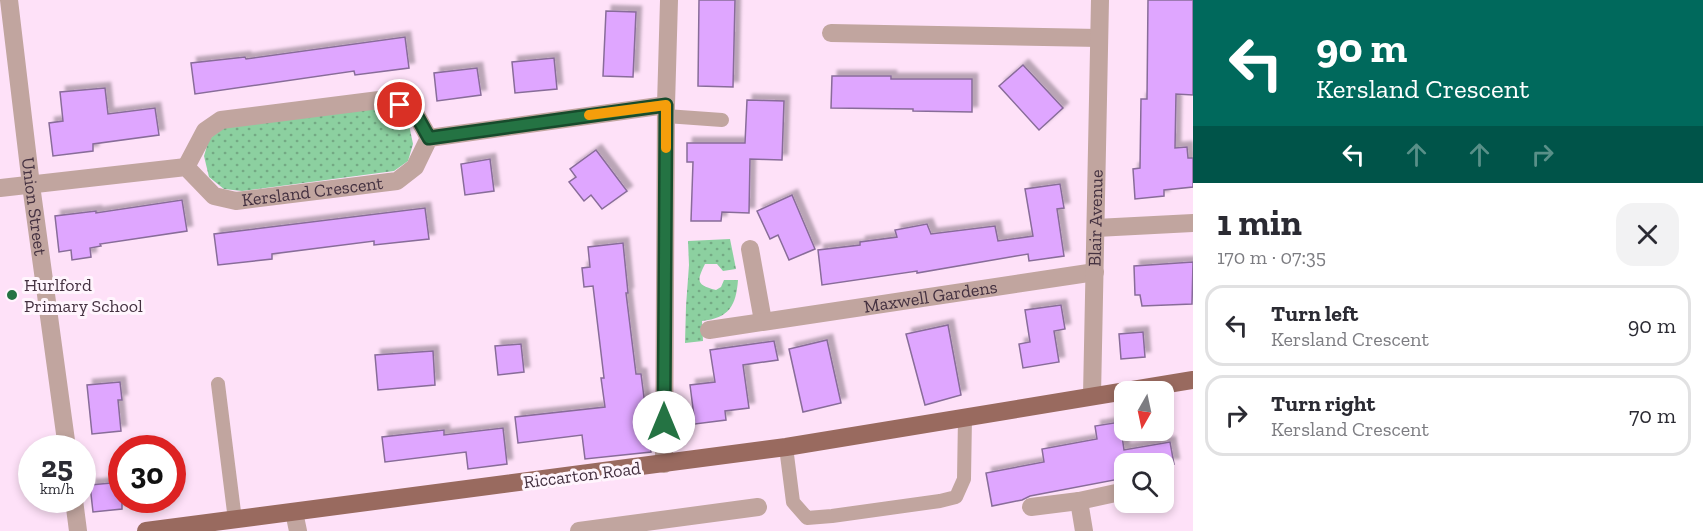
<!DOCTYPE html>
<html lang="en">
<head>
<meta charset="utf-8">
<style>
	:root { --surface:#fff; --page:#f2f2f3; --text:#2b2b33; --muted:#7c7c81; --line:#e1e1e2 }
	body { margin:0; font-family:"Zilla Slab",serif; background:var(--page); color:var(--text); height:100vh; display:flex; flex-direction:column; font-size:22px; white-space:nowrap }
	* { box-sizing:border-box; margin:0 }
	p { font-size:20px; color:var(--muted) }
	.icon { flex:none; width:33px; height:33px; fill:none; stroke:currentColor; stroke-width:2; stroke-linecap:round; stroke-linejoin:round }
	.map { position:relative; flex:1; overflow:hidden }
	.side { display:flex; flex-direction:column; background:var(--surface); width:510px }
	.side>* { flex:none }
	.top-card { background:#00695c; color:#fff; overflow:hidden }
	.needle { width:39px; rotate:189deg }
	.buttons { position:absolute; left:1114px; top:381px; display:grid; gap:12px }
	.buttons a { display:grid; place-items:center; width:60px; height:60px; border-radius:12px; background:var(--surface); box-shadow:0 3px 9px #0003; font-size:30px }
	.speed { position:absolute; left:18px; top:435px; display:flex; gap:12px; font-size:30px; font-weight:700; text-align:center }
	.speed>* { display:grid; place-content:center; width:78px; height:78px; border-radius:50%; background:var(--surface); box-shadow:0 3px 9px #0003; line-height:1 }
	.speed small { font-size:15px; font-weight:400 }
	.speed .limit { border:9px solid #d22; background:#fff; color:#111 }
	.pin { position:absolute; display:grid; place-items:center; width:51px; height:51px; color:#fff; margin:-26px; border:3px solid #fff; border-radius:50%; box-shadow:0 2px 6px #0007 }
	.me { position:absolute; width:66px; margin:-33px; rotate:0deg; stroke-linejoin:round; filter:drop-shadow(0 0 4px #0008) }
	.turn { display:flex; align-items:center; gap:21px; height:126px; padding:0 24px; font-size:27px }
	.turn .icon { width:78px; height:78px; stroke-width:2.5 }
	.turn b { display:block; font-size:42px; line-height:51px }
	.lanes { display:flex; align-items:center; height:57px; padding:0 24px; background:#0003; justify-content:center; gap:30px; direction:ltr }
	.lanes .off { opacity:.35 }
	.round { display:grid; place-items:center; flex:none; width:63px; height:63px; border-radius:18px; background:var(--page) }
	.head { display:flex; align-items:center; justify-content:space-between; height:102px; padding:0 24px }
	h1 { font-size:36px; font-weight:700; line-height:45px }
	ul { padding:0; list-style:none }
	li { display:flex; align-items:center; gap:18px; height:81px; margin:0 12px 9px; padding:0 12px; border:3px solid var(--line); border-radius:18px }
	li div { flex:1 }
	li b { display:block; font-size:22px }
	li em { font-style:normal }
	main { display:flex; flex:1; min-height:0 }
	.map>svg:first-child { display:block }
	.grass { fill:url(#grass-dots) }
	.building { fill:#dfa6ff; stroke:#886c99; stroke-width:1.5; filter:url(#shadow) }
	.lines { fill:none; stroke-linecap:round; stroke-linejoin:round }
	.lane { stroke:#c1a59f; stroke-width:14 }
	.street { stroke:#c1a59f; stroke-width:18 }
	.primary { stroke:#996a5f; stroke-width:18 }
	.route-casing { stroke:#174b2c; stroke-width:15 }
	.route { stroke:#247343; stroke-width:10 }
	.slow { stroke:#f59e0b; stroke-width:10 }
	.poi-dot { fill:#247343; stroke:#fff5fd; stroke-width:2 }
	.labels { text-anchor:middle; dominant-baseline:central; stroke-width:6; stroke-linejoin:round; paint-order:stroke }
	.street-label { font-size:18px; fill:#443140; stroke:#fff5fd }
	.poi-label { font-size:18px; fill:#443140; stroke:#fff5fd; text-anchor:start }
</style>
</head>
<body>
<main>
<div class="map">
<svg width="1193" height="531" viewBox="0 0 1193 531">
	<defs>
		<pattern id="grass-dots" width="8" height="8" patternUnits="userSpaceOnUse" patternTransform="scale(1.5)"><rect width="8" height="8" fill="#8cd0a0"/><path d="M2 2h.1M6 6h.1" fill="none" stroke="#74a984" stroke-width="1.8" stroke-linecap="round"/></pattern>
		<filter id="shadow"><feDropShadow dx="5.5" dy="-5.5" stdDeviation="1.5" flood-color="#0004"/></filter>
	</defs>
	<rect width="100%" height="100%" fill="#fee1f8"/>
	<g class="grass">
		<path d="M379,107L395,113L409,125L413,144L408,161L394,171L242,191L224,189L209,177L204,156L209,139L224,127Z"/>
		<path d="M730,239L736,269L723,271L717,264H705C696,282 697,285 716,290L721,287L724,280H738C736,306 729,318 702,321L703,341L685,343L686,306L689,265L688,241Z"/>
	</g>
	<g class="building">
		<path d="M699,0H735L733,87L698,86Z"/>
		<path d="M1148,0H1193V95L1176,94L1175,148L1187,147L1188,158H1193V187L1164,190V196L1135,199L1133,169L1140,168L1141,99H1147Z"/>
		<path d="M606,11L636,12L633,77L603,76Z"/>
		<path d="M405,37L409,68L355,75L354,71L195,94L191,63L245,57L246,59Z"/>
		<path d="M554,58L557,89L515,93L512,62Z"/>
		<path d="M1023,65L1063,108L1039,130L999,86Z"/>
		<path d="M477,68L481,95L437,101L434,73Z"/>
		<path d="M832,76H891V79H972V112L913,111V109L831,108Z"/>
		<path d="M105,88L108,114L155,108L159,135L93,144V151L53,156L49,123L63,121L60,92Z"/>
		<path d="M747,100L784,101L782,160L750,159L749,213L722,212L721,221H691L693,162H687V143H745Z"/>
		<path d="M596,150L627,191L602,209L591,195L584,201L569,182L576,177L570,169Z"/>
		<path d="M490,159L494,191L465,195L461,164Z"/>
		<path d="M1060,184L1064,208L1057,209L1064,256L1029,261L1028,254L917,273V271L822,285L818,250L860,245V242L897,237L895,230L927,224L931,234L995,226L998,241L1033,236L1025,189Z"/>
		<path d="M792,195L815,249L789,260L778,235L770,239L757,211Z"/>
		<path d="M182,200L187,231L100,244L101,246L90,248L91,257L72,260L71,250L59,252L55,216L96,211V213Z"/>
		<path d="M425,208L429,239L374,245V241L272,254V259L218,265L214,234Z"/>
		<path d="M623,243L628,293H626L636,374H641L651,452L585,459L582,435L518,443L515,417L605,407L601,378H604L593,286L584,287L582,268L590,267L588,247Z"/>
		<path d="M1193,262L1192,304L1142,306L1140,295H1135L1134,266Z"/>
		<path d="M1061,305L1065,329L1054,331L1059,362L1023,368L1019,344L1030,342L1025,310Z"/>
		<path d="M948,325L961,395L925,405L906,334Z"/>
		<path d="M1143,332L1145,357L1121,359L1119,334Z"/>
		<path d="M827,340L841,403L803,412L789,349Z"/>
		<path d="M774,341L778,360L743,365L749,408L725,411L726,420L695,424L690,385L715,382L710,350Z"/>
		<path d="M521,344L524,372L498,375L495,346Z"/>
		<path d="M433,351L435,385L378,390L375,355Z"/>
		<path d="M120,382L122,400H118L121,431L92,434L87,385Z"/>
		<path d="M1120,422L1124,450L1170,442L1174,464H1125V478L1030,496L1022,500L992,506L986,473L1044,462L1042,449L1097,439L1095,426Z"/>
		<path d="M503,428L507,464L468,469L466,452L385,462L382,437L444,430V435Z"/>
		<path d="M122,482V509L93,512L90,485Z"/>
	</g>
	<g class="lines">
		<g class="lane">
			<path d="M666,116L722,120"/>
			<path d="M218,384L235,520"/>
			<path d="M786,447L793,502L807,518L832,516L940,501L956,497L964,479L965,417"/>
		</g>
		<g class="street">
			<path id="s1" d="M9,0L31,185L67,448"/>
			<path d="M831,33L1099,38"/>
			<path d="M186,167L205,131L221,120L387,99L414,111L429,138"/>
			<path id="s2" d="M0,188L186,167L214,196L236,201L397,181L415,167L429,138L666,105"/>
			<path d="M1096,228L1193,223"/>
			<path d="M750,249L763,321"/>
			<path id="s3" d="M709,330L1095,272"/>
			<path id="s4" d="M1092,396L1100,0"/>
			<path d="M664,464L666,105L669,0"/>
			<path d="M74,500L78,531"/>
			<path d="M1079,501L1084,531"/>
			<path d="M1031,507L1079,501L1125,491"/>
			<path d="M294,512L298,531"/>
			<path d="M579,531L758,507"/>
		</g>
		<path class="primary" d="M146,531L786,447L1193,380"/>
	</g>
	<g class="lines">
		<defs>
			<path id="route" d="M400,105L414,111L429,138L666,105L664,422"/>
		</defs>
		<use href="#route" class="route-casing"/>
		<use href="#route" class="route"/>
		<path class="slow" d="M589,115L666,105V148"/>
	</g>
	<circle class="poi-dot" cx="12" cy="295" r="6"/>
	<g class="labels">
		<g class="street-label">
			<text stroke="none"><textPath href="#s2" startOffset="327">Kersland Crescent</textPath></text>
			<text stroke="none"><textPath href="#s1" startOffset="208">Union Street</textPath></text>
			<text stroke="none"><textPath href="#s4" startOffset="178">Blair Avenue</textPath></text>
			<text stroke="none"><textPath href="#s3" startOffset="224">Maxwell Gardens</textPath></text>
			<text transform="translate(582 475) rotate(-7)">Riccarton Road</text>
		</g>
		<g class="poi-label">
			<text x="24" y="285">Hurlford<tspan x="24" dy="21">Primary School</tspan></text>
		</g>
	</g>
</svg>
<div class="buttons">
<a><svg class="needle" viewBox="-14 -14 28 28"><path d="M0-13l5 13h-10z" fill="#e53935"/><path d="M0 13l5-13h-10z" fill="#7c7c81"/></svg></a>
<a><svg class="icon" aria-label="search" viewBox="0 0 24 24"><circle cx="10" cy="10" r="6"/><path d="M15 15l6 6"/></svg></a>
</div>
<div class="speed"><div>25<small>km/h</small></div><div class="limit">30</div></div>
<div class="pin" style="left:400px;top:105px;background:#d93025"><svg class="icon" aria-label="arrive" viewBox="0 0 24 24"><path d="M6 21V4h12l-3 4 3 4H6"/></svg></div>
<svg class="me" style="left:664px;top:422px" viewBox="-20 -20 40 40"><circle r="19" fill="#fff"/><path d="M0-13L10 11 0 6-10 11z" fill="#247343"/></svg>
</div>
<section class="side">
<div class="top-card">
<div class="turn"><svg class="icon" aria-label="left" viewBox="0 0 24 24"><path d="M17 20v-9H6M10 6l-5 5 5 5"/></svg><div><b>90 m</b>Kersland Crescent</div></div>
<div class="lanes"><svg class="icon" aria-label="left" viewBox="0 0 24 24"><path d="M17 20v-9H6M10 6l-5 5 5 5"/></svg><svg class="icon off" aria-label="ahead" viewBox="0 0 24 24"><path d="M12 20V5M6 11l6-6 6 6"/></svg><svg class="icon off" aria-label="ahead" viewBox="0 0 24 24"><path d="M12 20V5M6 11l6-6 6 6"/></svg><svg class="icon off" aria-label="right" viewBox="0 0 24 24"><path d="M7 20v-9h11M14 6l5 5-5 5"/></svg></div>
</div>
<div class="head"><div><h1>1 min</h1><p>170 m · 07:35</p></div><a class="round"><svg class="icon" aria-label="close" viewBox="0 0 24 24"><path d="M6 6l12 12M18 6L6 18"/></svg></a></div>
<ul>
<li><svg class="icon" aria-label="left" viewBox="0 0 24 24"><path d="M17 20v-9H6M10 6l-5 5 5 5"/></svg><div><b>Turn left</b><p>Kersland Crescent</p></div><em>90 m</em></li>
<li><svg class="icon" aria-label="right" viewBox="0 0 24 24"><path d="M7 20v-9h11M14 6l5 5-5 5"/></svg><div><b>Turn right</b><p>Kersland Crescent</p></div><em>70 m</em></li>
</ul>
</section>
</main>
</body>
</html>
